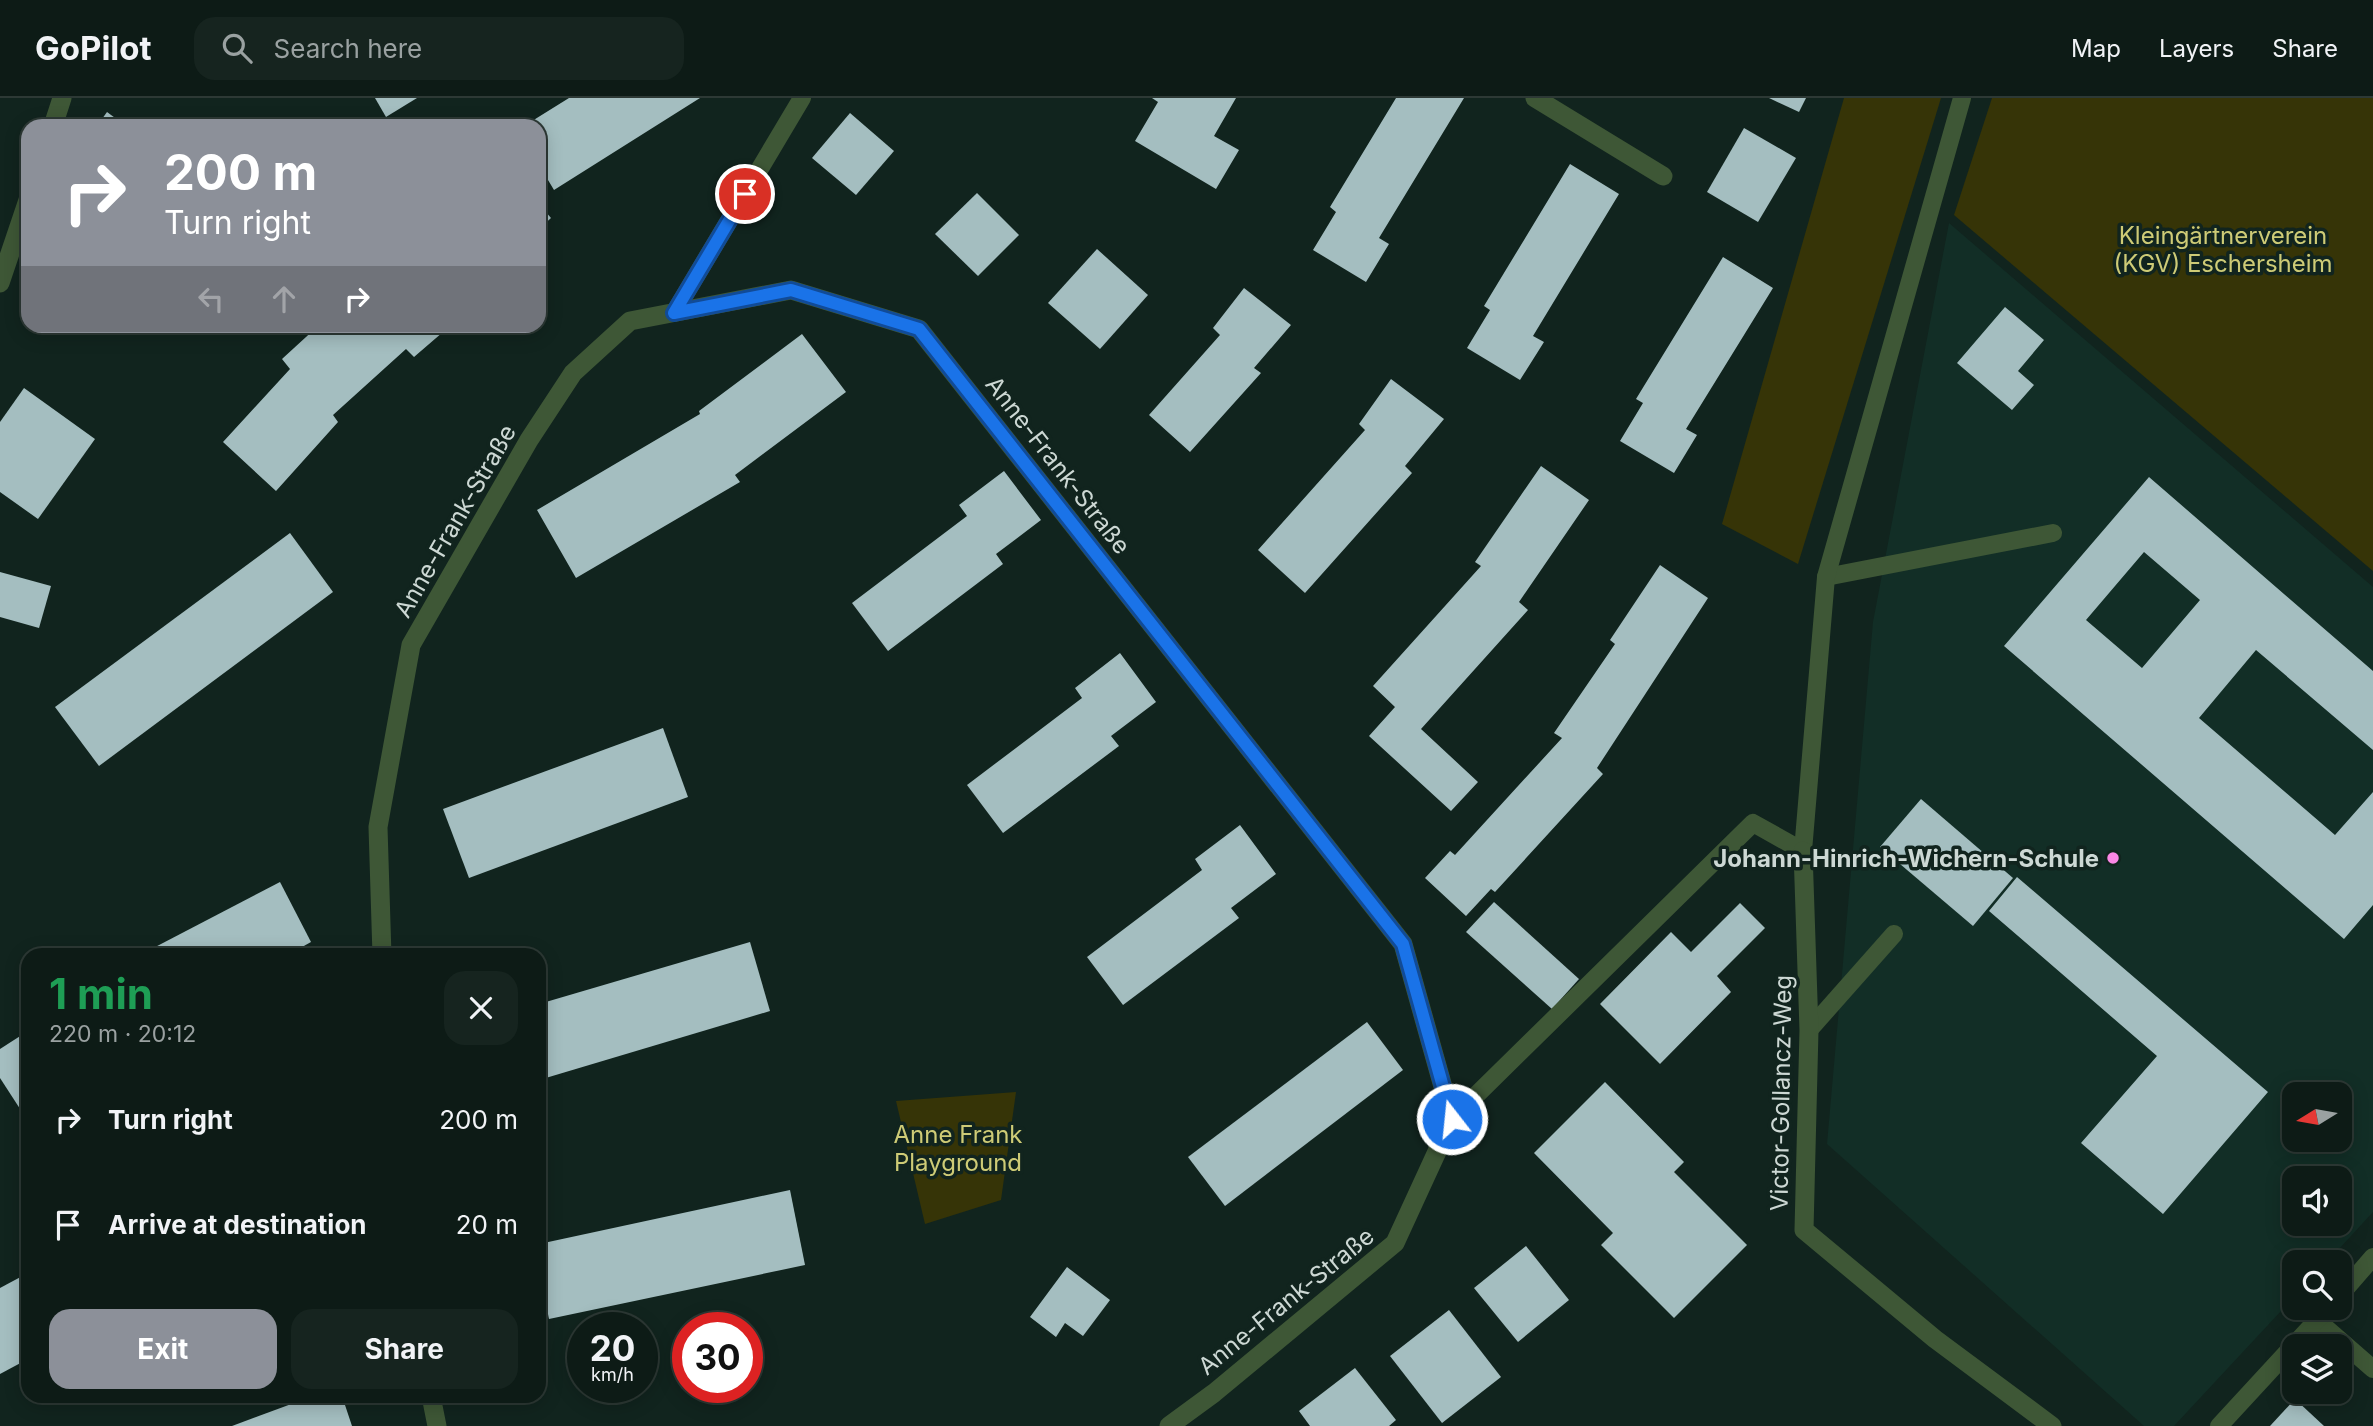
<!DOCTYPE html>
<html lang="en">
<head>
<meta charset="utf-8">
<style>
	:root { --surface:#0d1b16; --page:#16241f; --text:#f1f3f6; --muted:#9aa1a1; --line:#2d3935; --accent:#8c9099 }
	body { margin:0; font-family:Inter,sans-serif; background:var(--page); color:var(--text); height:100vh; display:flex; flex-direction:column; font-size:26px; white-space:nowrap }
	* { box-sizing:border-box; margin:0 }
	p { font-size:23px; color:var(--muted) }
	.icon { flex:none; width:38px; height:38px; fill:none; stroke:currentColor; stroke-width:2; stroke-linecap:round; stroke-linejoin:round }
	.map { position:relative; flex:1; overflow:hidden }
	.sheet { position:absolute; left:21px; top:850px; width:525px; height:455px; display:flex; flex-direction:column; background:var(--surface); border-radius:21px; box-shadow:0 4px 18px #0003,0 0 0 2px var(--line) }
	.sheet>* { flex:none }
	.guide { position:absolute; left:21px; top:21px; width:525px; height:214px; border-radius:21px; box-shadow:0 4px 18px #0003,0 0 0 2px var(--line); background:#8c9099; color:#fff; overflow:hidden }
	.needle { width:46px; rotate:259deg }
	.tools { position:absolute; left:2282px; top:984px; display:grid; gap:14px }
	.tools a { display:grid; place-items:center; width:70px; height:70px; border-radius:14px; background:var(--surface); box-shadow:0 4px 18px #0003,0 0 0 2px var(--line); font-size:35px }
	.speed { position:absolute; left:567px; top:1214px; display:flex; gap:14px; font-size:35px; font-weight:700; text-align:center }
	.speed>* { display:grid; place-content:center; width:91px; height:91px; border-radius:50%; background:var(--surface); box-shadow:0 4px 18px #0003,0 0 0 2px var(--line); line-height:1 }
	.speed small { font-size:18px; font-weight:400 }
	.speed .limit { border:10px solid #d22; background:#fff; color:#111 }
	.pin { position:absolute; display:grid; place-items:center; width:60px; height:60px; color:#fff; margin:-30px; border:4px solid #fff; border-radius:50%; box-shadow:0 2px 7px #0007 }
	.me { position:absolute; width:77px; margin:-38px; rotate:344deg; stroke-linejoin:round; filter:drop-shadow(0 0 5px #0008) }
	.turn { display:flex; align-items:center; gap:24px; height:147px; padding:0 28px; font-size:32px }
	.turn .icon { width:91px; height:91px; stroke-width:2.5 }
	.turn b { display:block; font-size:49px; line-height:60px }
	.lanes { display:flex; align-items:center; height:66px; padding:0 28px; background:#0003; justify-content:center; gap:35px; direction:ltr }
	.lanes .off { opacity:.35 }
	.round { display:grid; place-items:center; flex:none; width:74px; height:74px; border-radius:21px; background:var(--page) }
	.head { display:flex; align-items:center; justify-content:space-between; height:119px; padding:0 28px }
	h1 { font-size:42px; font-weight:700; line-height:52px; color:#1e9e55 }
	.button { display:flex; gap:14px; margin-top:auto; padding:14px 28px }
	.button a { flex:1; height:80px; border-radius:21px; background:var(--accent); color:#fff; font-size:28px; font-weight:700; line-height:80px; text-align:center }
	.button a+a { background:var(--page); color:var(--text) }
	ul { padding:0; list-style:none }
	li { display:flex; align-items:center; gap:21px; height:105px; padding:0 28px }
	li div { flex:1 }
	li b { display:block; font-size:26px }
	li em { font-style:normal }
	header { display:flex; align-items:center; gap:42px; box-sizing:border-box; height:98px; padding:0 35px; background:var(--surface); border-bottom:2px solid var(--line) }
	header strong { font-size:33px }
	nav { display:flex; gap:38px; margin-inline-start:auto; font-size:24px }
	.search { width:490px; height:63px; background:var(--page); display:flex; align-items:center; gap:18px; box-sizing:border-box; padding:0 24px; border-radius:21px; color:var(--muted); font-size:26px }
	.map>svg:first-child { display:block }
	.built { fill:#122e26; fill-rule:evenodd }
	.green { fill:#363407 }
	.building { fill:#a4bec0; fill-rule:evenodd }
	.lines { fill:none; stroke-linecap:round; stroke-linejoin:round }
	.service { stroke:#3e5736; stroke-width:18 }
	.minor { stroke:#3e5736; stroke-width:19 }
	.route-casing { stroke:#114b97; stroke-width:18 }
	.route { stroke:#1a73e8; stroke-width:12 }
	.poi-dot { fill:#fb87e5; stroke:#11241e; stroke-width:2.5 }
	.labels { text-anchor:middle; dominant-baseline:central; stroke-width:7; stroke-linejoin:round; paint-order:stroke }
	.park-label { font-size:24px; fill:#cecb76; stroke:#11241e }
	.street-label { font-size:24px; fill:#cdd8d4; stroke:#11241e }
	.poi-label { font-size:24px; font-weight:bold; fill:#cdd8d4; stroke:#11241e; text-anchor:end }
</style>
</head>
<body>
<header>
<strong>GoPilot</strong>
<div class="search"><svg class="icon" aria-label="search" viewBox="0 0 24 24"><circle cx="10" cy="10" r="6"/><path d="M15 15l6 6"/></svg>Search here</div>
<nav><a>Map</a><a>Layers</a><a>Share</a></nav>
</header>
<div class="map">
<svg width="2373" height="1328" viewBox="0 0 2373 1328">
	<rect width="100%" height="100%" fill="#11241e"/>
	<path class="built" d="M1949,125L2373,489V1114L2327,1164H2294V1199L2174,1328H2144L1827,1046L1873,524ZM2294,996H2340V1041H2294ZM2294,1080H2340V1125H2294Z"/>
	<g class="green">
		<path d="M1844,0H1941L1798,466L1722,426Z"/>
		<path d="M1992,0H2373V473L1954,117Z"/>
		<path d="M1016,994L1001,1102L925,1126L896,1003Z"/>
	</g>
	<g class="building">
		<path d="M375,0H417L386,19Z"/>
		<path d="M569,0H700L554,92L539,67V28H524Z"/>
		<path d="M1152,0H1236L1214,38L1239,52L1216,91L1135,43L1158,4Z"/>
		<path d="M1396,0H1464L1379,140L1389,146L1366,184L1313,152L1336,114L1330,109Z"/>
		<path d="M1769,0H1806L1799,14Z"/>
		<path d="M107,14L126,28H97Z"/>
		<path d="M850,15L894,53L856,97L812,60Z"/>
		<path d="M1744,30L1796,60L1758,124L1707,94Z"/>
		<path d="M1570,66L1619,96L1533,238L1544,244L1520,282L1467,250L1490,212L1484,208Z"/>
		<path d="M977,95L1019,137L978,178L935,136Z"/>
		<path d="M539,106L551,120L539,131Z"/>
		<path d="M1097,151L1148,197L1100,251L1048,205Z"/>
		<path d="M1723,159L1773,190L1686,331L1697,337L1674,375L1620,343L1643,305L1636,301Z"/>
		<path d="M1244,190L1291,227L1254,270L1261,275L1190,354L1149,317L1220,237L1213,230Z"/>
		<path d="M2005,209L2044,242L2018,273L2034,287L2012,312L1957,265Z"/>
		<path d="M318,228H450L414,259L406,251L333,317L338,324L276,393L223,344L290,271L282,261Z"/>
		<path d="M802,236L846,294L735,377L740,384L576,480L537,412L700,316L699,313Z"/>
		<path d="M1391,281L1444,321L1405,368L1412,375L1305,495L1258,452L1365,332L1359,326Z"/>
		<path d="M24,290L95,341L38,421L0,394V324Z"/>
		<path d="M1541,368L1589,402L1519,504L1528,512L1421,631L1478,684L1451,713L1369,638L1395,609L1373,588L1481,468L1475,464Z"/>
		<path d="M1004,373L1041,422L996,456L1003,466L888,553L852,505L967,418L959,407Z"/>
		<path d="M2149,379L2373,573V652L2256,552L2199,620L2335,737L2373,694V807L2344,841L2004,548ZM2144,454L2200,502L2142,570L2086,522Z"/>
		<path d="M290,435L333,494L99,668L55,609Z"/>
		<path d="M1660,467L1708,500L1597,670L1603,676L1495,794L1491,791L1466,818L1425,780L1450,753L1455,757L1562,640L1554,635L1615,546L1610,542Z"/>
		<path d="M0,474L51,488L39,530L0,519Z"/>
		<path d="M1120,555L1156,604L1111,638L1119,648L1003,735L967,687L1082,600L1075,590Z"/>
		<path d="M663,630L688,699L469,780L443,711Z"/>
		<path d="M1921,701L2013,780L1973,828L1880,749Z"/>
		<path d="M1240,727L1276,776L1231,810L1239,820L1123,907L1087,859L1202,772L1195,761Z"/>
		<path d="M2017,779L2268,994L2163,1116L2081,1045L2157,958L1989,813Z"/>
		<path d="M280,784L311,844L286,858H138Z"/>
		<path d="M1494,804L1579,881L1552,911L1466,834Z"/>
		<path d="M1740,805L1765,830L1717,878L1731,894L1660,966L1600,906L1671,834L1691,854Z"/>
		<path d="M750,844L770,913L539,982V906Z"/>
		<path d="M1367,924L1403,972L1225,1108L1188,1059Z"/>
		<path d="M28,933V1014L24,1017L0,980V951Z"/>
		<path d="M1605,984L1684,1064L1674,1074L1747,1147L1674,1220L1601,1147L1613,1135L1534,1055Z"/>
		<path d="M790,1092L805,1167L549,1221L539,1172V1146Z"/>
		<path d="M1526,1148L1569,1202L1518,1244L1474,1190Z"/>
		<path d="M1067,1169L1110,1202L1083,1238L1065,1225L1056,1239L1030,1219Z"/>
		<path d="M28,1175V1261L0,1276V1190Z"/>
		<path d="M1449,1212L1501,1279L1442,1325L1390,1258Z"/>
		<path d="M1355,1270L1396,1322L1389,1328H1310L1299,1313Z"/>
		<path d="M313,1298H342L352,1328H232Z"/>
		<path d="M2295,1301L2324,1328H2270Z"/>
	</g>
	<g class="lines">
		<g class="service">
			<path d="M674,215L802,0"/>
			<path d="M1826,479L2053,435"/>
			<path d="M1809,932L1894,836"/>
			<path d="M1452,1021L1753,725L1803,753L1826,479L1962,0"/>
			<path d="M2340,1197L2373,1159"/>
			<path d="M2318,1223L2373,1271"/>
			<path d="M2219,1328L2329,1209"/>
		</g>
		<g class="minor">
			<path d="M1535,0L1663,78"/>
			<path d="M53,28L62,0"/>
			<path d="M0,185L28,102"/>
			<path d="M1803,753L1809,932L1804,1132L1935,1241L2052,1328"/>
			<path d="M382,858L378,729L411,547L529,342L573,275L630,223L791,192L919,231L1403,846L1452,1021L1395,1145L1214,1295L1169,1328"/>
			<path d="M431,1298L437,1328"/>
		</g>
	</g>
	<g class="lines">
		<defs>
			<path id="route" d="M745,96L674,215L791,192L919,231L1403,846L1452,1021"/>
		</defs>
		<use href="#route" class="route-casing"/>
		<use href="#route" class="route"/>
	</g>
	<circle class="poi-dot" cx="2113" cy="760" r="7"/>
	<g class="labels">
		<g class="park-label">
			<text x="2223" y="137">Kleingärtnerverein<tspan x="2223" dy="28">(KGV) Eschersheim</tspan></text>
			<text x="958" y="1036">Anne Frank<tspan x="958" dy="28">Playground</tspan></text>
		</g>
		<g class="street-label">
			<text transform="translate(1058 367) rotate(52)">Anne-Frank-Straße</text>
			<text transform="translate(455 423) rotate(-60)">Anne-Frank-Straße</text>
			<text transform="translate(1781 995) rotate(-89)">Victor-Gollancz-Weg</text>
			<text transform="translate(1286 1203) rotate(-39)">Anne-Frank-Straße</text>
		</g>
		<g class="poi-label">
			<text x="2099" y="760">Johann-Hinrich-Wichern-Schule</text>
		</g>
	</g>
</svg>
<div class="tools">
<a><svg class="needle" viewBox="-14 -14 28 28"><path d="M0-13l5 13h-10z" fill="#e53935"/><path d="M0 13l5-13h-10z" fill="#9aa1a1"/></svg></a>
<a><svg class="icon" aria-label="sound" viewBox="0 0 24 24"><path d="M4 9h4l5-4v14l-5-4H4zM17 9q2 3 0 6"/></svg></a>
<a><svg class="icon" aria-label="search" viewBox="0 0 24 24"><circle cx="10" cy="10" r="6"/><path d="M15 15l6 6"/></svg></a>
<a><svg class="icon" aria-label="layers" viewBox="0 0 24 24"><path d="M12 4l9 5-9 5-9-5zM3 14l9 5 9-5"/></svg></a>
</div>
<div class="speed"><div>20<small>km/h</small></div><div class="limit">30</div></div>
<div class="pin" style="left:745px;top:96px;background:#d93025"><svg class="icon" aria-label="arrive" viewBox="0 0 24 24"><path d="M6 21V4h12l-3 4 3 4H6"/></svg></div>
<svg class="me" style="left:1452px;top:1021px" viewBox="-20 -20 40 40"><circle r="17" fill="#1a73e8" stroke="#fff" stroke-width="3"/><path d="M0-11L8 9 0 5-8 9z" fill="#fff"/></svg>
<div class="guide">
<div class="turn"><svg class="icon" aria-label="right" viewBox="0 0 24 24"><path d="M7 20v-9h11M14 6l5 5-5 5"/></svg><div><b>200 m</b>Turn right</div></div>
<div class="lanes"><svg class="icon off" aria-label="left" viewBox="0 0 24 24"><path d="M17 20v-9H6M10 6l-5 5 5 5"/></svg><svg class="icon off" aria-label="ahead" viewBox="0 0 24 24"><path d="M12 20V5M6 11l6-6 6 6"/></svg><svg class="icon" aria-label="right" viewBox="0 0 24 24"><path d="M7 20v-9h11M14 6l5 5-5 5"/></svg></div>
</div>
<section class="sheet">
<div class="head"><div><h1>1 min</h1><p>220 m · 20:12</p></div><a class="round"><svg class="icon" aria-label="close" viewBox="0 0 24 24"><path d="M6 6l12 12M18 6L6 18"/></svg></a></div>
<ul>
<li><svg class="icon" aria-label="right" viewBox="0 0 24 24"><path d="M7 20v-9h11M14 6l5 5-5 5"/></svg><div><b>Turn right</b></div><em>200 m</em></li>
<li><svg class="icon" aria-label="arrive" viewBox="0 0 24 24"><path d="M6 21V4h12l-3 4 3 4H6"/></svg><div><b>Arrive at destination</b></div><em>20 m</em></li>
</ul>
<div class="button"><a>Exit</a><a>Share</a></div>
</section>
</div>
</body>
</html>
